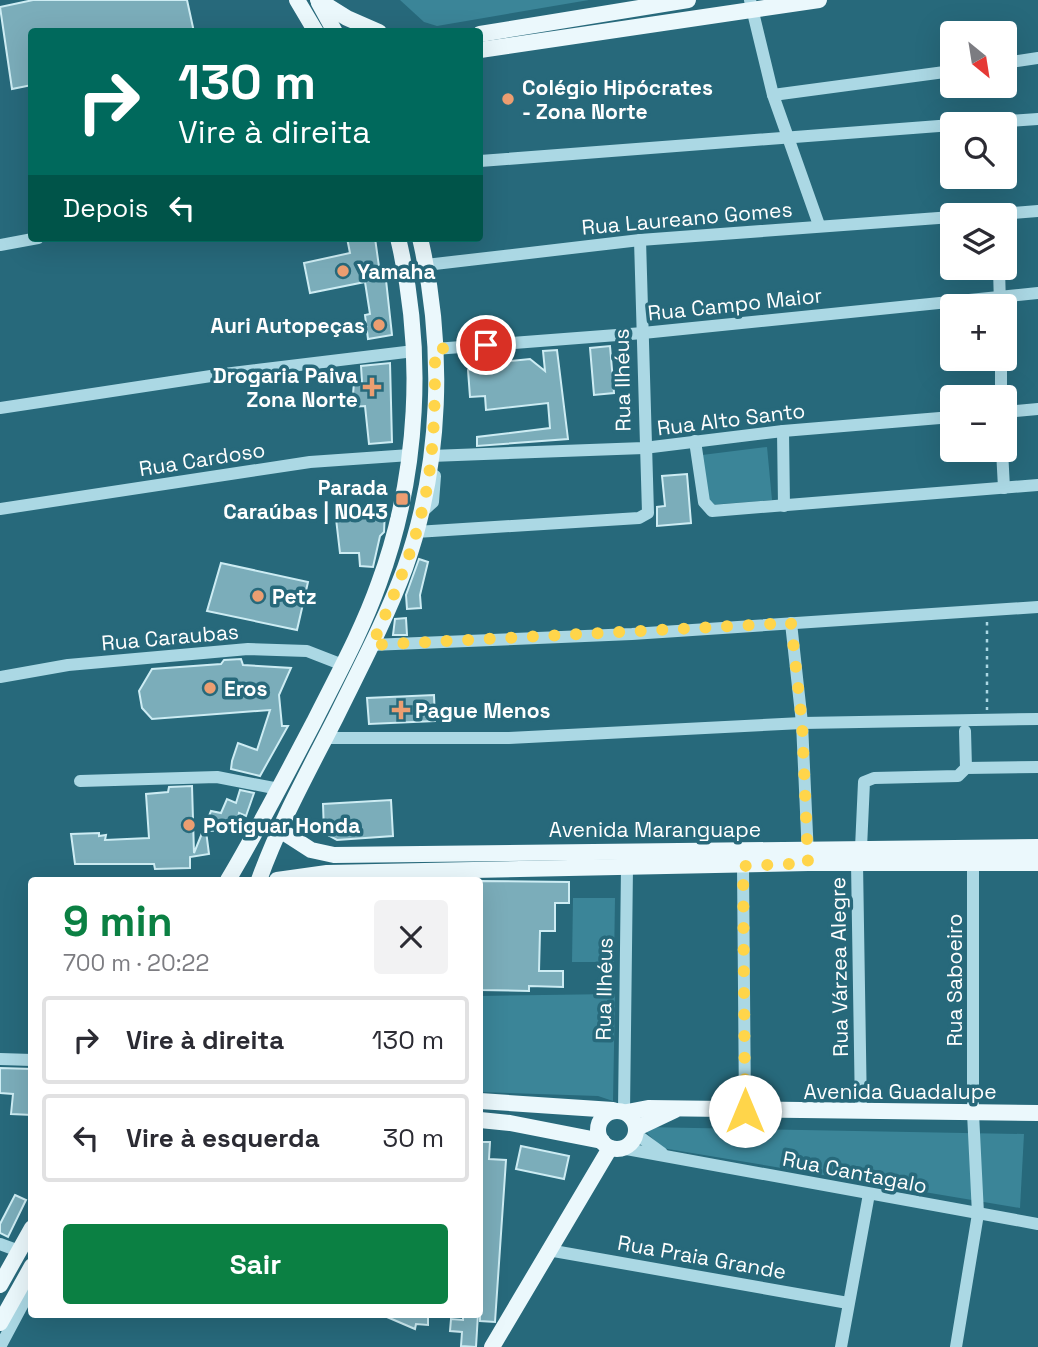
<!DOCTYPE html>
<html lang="pt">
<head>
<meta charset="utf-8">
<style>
	:root { --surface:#fff; --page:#f2f2f3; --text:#2b2b33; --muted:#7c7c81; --line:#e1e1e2; --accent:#0b8043 }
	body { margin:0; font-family:"Space Grotesk",sans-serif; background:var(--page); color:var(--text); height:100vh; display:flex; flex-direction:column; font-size:26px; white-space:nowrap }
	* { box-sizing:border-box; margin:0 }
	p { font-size:23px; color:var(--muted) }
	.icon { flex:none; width:38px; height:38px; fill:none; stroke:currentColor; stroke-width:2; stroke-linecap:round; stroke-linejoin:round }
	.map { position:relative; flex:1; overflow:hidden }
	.panel { position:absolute; left:28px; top:877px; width:455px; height:441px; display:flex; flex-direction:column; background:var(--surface); border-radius:7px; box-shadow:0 7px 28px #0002 }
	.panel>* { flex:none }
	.hud { position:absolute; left:28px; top:28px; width:455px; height:214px; border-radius:7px; box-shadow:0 7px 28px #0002; background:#00695c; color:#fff; overflow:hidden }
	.needle { width:46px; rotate:150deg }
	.fabs { position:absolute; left:940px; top:21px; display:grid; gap:14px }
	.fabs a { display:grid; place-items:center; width:77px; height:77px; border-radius:7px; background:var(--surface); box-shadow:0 7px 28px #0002; font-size:35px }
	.pin { position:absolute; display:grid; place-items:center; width:60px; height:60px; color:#fff; margin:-30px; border:4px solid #fff; border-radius:50%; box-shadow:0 2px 7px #0007 }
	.me { position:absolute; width:77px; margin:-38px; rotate:0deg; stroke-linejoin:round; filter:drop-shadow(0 0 5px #0008) }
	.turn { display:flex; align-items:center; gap:24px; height:147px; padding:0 35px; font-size:32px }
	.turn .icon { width:91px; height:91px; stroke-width:2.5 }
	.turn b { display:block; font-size:49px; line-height:60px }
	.then { display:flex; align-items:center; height:66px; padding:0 35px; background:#0003; gap:14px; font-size:26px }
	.round { display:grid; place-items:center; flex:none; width:74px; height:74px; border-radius:7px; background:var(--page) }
	.head { display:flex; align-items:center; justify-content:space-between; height:119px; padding:0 35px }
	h1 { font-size:42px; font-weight:700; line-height:52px; color:var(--accent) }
	.action { display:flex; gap:14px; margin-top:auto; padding:14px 35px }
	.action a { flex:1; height:80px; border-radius:7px; background:var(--accent); color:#fff; font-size:28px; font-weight:700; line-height:80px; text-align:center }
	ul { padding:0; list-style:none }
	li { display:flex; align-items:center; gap:21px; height:88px; margin:0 14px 10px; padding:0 21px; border:4px solid var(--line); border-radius:7px }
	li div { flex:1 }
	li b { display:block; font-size:26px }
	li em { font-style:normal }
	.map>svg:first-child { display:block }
	.green { fill:#3b8598 }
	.building { fill:#7badba; stroke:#cdecf3; stroke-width:2 }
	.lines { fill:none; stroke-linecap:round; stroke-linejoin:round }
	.path { stroke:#abd8e4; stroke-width:2.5; stroke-dasharray:3.5 5; stroke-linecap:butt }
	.minor { stroke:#abd8e4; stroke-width:12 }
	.major { stroke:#ebf8fc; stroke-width:16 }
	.route { stroke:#ffd54a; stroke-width:12; stroke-dasharray:0 21.6 }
	.poi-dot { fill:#ec9e71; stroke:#27697b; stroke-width:2.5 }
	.labels { text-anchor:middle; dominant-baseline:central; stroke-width:7; stroke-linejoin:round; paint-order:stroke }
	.poi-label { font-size:21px; font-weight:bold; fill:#fff; stroke:#27697b; text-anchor:start }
	.street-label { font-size:21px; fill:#fff; stroke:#27697b }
</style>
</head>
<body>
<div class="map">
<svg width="1038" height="1347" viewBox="0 0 1038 1347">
	<rect width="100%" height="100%" fill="#27697b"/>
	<g class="green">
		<path d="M400,0H589L437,26L424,22Z"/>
		<path d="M767,447L772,500L708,505L702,455Z"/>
		<path d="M573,898H615L614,962H572Z"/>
		<path d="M615,994L613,1101L598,1096L480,1092V996Z"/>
		<path d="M641,1127L1024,1134L1020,1208L662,1148Z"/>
	</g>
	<g class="building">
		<path d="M33,0H187L194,32H32V85L12,89L0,7Z"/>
		<path d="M347,238H375L381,281L386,280L392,335L368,339L365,315L370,314L365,282L310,293L304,263L350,253Z"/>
		<path d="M610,346L614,393L594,395L590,348Z"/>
		<path d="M557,350L568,439L477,446V437L550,428L548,403L486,410L485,396L470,397L468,370L482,368V364L530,359L545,371L543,351Z"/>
		<path d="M390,363L392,442L369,444L365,406L352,407L354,382H362L361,366Z"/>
		<path d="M687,474L691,523L657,526V507L665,506L662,476Z"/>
		<path d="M335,510H385L384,532L380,536L373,567L360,566L359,553H340Z"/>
		<path d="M419,559L428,562L420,595L421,608L407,609L406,595Z"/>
		<path d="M221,563L308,582L297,630L207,611Z"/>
		<path d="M406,618L407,635H393L395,619Z"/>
		<path d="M241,659L243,665L291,668L279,695L282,726H288L260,776L231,769L232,761L238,743L257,750L270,710L152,719L142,708L139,691L152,669L221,664L224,660Z"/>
		<path d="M434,695L435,721L369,724L367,698Z"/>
		<path d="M192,786L194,853L211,811L221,813L227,799L236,803L240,790L254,793L246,816L239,813L236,830L206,831L209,854L190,857V868L155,869L154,864H75L71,834L99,833V836L106,835L105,840L149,838L146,794L168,792L169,787Z"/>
		<path d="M391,800L393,836L337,840L324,833L323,804Z"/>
		<path d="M480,881L569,882V903H555V931H540L539,971H563V987L529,986V991L480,990Z"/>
		<path d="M0,1068L32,1069V1115L11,1114L13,1094L0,1093Z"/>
		<path d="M480,1142H490L489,1159L506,1160L495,1322L480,1321Z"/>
		<path d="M521,1146L569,1156L564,1179L516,1169Z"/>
		<path d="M15,1195L26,1200L8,1237L0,1233V1224Z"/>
		<path d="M380,1314H428V1325L416,1324L415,1329Z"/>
		<path d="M463,1314H478L476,1347L461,1346L462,1332L450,1331L451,1319L463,1320Z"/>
	</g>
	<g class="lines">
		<path class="path" d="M987,622V710"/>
		<g class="minor">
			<path d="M750,0L773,95L819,225"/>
			<path d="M1004,63L1038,58"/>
			<path d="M773,95L952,71"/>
			<path d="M965,124L1038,119"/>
			<path d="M480,161L952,125"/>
			<path d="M985,215L1038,211"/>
			<path d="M0,245L38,238"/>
			<path d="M426,265L640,240L952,217"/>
			<path d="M999,268L1000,306"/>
			<path d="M435,349L643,333L1038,293"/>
			<path d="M1001,359V397"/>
			<path d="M0,408L224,374L414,351"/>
			<path d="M1004,412L1038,409"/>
			<path d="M783,431L784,506"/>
			<path d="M695,441L704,502L712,511L1038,485"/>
			<path d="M1002,450L1004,488"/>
			<path d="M431,456L644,448L783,431L952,417"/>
			<path d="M0,509L310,462L410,455"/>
			<path d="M422,512L433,502L435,476"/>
			<path d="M416,532L639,518L648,513L640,240"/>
			<path d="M791,623L802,723L808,856"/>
			<path d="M371,645L632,634L1038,607"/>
			<path d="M0,677L68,665L248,649L307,651L343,665"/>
			<path d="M325,738H509L802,723L1038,719"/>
			<path d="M966,768L1038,767"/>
			<path d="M80,781L217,777L279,789"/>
			<path d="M861,848L864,782L874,778L958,776L966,768L965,731"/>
			<path d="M857,863L861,1112"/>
			<path d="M743,866L745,1111"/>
			<path d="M0,1059L32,1060"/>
			<path d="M624,1111L627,867"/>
			<path d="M636,1134L662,1153"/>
			<path d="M621,1148L1038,1224"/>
			<path d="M0,1244L19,1251"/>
			<path d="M548,1250L848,1303"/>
			<path d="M0,1347L32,1287"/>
			<path d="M841,1347L869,1194"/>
			<path d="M956,1347L978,1214L973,1113V856"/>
		</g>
		<g class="major">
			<path d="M297,0L316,32"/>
			<path d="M318,0L347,18L379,32"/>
			<path d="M319,3L335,32"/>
			<path d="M480,34L688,0"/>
			<path d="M480,50L819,0"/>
			<path d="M280,830L311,850L334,855L1038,847"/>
			<path d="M228,880C259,828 286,775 314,722C337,676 362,631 379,583C419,474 425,350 398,238"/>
			<path d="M259,880C279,824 309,770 336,717C360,668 386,619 405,568C442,464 445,345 420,238"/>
			<path d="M277,880L327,873L808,863H1038"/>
			<path d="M480,1101L613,1110"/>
			<circle cx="617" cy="1130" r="19"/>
			<path d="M627,1112L648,1108L1038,1113"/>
			<path d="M480,1120L510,1123L602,1141"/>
			<path d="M637,1128L675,1110"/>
			<path d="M0,1285L32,1228"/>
			<path d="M0,1323L32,1266"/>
			<path d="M492,1347L610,1148"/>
		</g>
	</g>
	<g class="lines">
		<path class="route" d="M486,345L435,349C435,404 435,461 421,515C410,560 391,602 372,645L791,623L802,723L808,863L743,866L745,1111"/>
	</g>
	<g class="poi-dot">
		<circle cx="508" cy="99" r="7"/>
		<circle cx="343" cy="271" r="7"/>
		<circle cx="379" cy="325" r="7"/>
		<path d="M368.5 376.5h7v7h7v7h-7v7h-7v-7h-7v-7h7z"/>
		<rect x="395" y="492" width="14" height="14" rx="3.5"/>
		<circle cx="258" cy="596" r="7"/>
		<circle cx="210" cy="688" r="7"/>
		<path d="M397.5 699.5h7v7h7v7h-7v7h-7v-7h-7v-7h7z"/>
		<circle cx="189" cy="825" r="7"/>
	</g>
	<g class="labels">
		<g class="poi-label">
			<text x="522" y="87">Colégio Hipócrates<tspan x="522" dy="24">- Zona Norte</tspan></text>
			<text x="357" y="271">Yamaha</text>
			<text x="365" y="325" text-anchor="end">Auri Autopeças</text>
			<text x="358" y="375" text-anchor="end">Drogaria Paiva<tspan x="358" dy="24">Zona Norte</tspan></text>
			<text x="388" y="487" text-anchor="end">Parada<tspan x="388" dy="24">Caraúbas | N043</tspan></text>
			<text x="272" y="596">Petz</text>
			<text x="224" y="688">Eros</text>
			<text x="415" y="710">Pague Menos</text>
			<text x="203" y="825">Potiguar Honda</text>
		</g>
		<g class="street-label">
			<text transform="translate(687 218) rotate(-5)">Rua Laureano Gomes</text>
			<text transform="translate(735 304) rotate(-6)">Rua Campo Maior</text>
			<text transform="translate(622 380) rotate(-91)">Rua Ilhéus</text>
			<text transform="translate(731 419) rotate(-7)">Rua Alto Santo</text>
			<text transform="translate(202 459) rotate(-9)">Rua Cardoso</text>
			<text transform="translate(170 637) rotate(-5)">Rua Caraubas</text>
			<text x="655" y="829">Avenida Maranguape</text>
			<text transform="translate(839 967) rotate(-91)">Rua Várzea Alegre</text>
			<text transform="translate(954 980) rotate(-90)">Rua Saboeiro</text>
			<text transform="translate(604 989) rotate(-89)">Rua Ilhéus</text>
			<text x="900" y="1091">Avenida Guadalupe</text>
			<text transform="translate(855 1172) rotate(11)">Rua Cantagalo</text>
			<text transform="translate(702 1257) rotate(10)">Rua Praia Grande</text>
		</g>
	</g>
</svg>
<div class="fabs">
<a><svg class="needle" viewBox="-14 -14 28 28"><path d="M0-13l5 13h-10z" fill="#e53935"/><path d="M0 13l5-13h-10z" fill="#7c7c81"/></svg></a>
<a><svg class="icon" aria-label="search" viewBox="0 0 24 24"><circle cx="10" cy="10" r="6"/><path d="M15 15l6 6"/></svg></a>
<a><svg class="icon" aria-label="layers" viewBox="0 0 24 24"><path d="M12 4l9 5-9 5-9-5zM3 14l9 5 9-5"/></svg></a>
<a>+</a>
<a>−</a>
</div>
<div class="pin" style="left:486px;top:345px;background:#d93025"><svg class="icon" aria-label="arrive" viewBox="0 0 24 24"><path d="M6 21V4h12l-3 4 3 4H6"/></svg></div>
<svg class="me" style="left:745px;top:1111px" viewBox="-20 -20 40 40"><circle r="19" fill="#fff"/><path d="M0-13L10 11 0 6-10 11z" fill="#ffd54a"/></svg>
<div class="hud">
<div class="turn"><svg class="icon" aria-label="right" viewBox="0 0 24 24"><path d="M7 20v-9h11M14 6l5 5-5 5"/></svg><div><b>130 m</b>Vire à direita</div></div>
<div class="then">Depois<svg class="icon" aria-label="left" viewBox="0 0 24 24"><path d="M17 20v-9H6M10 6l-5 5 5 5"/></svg></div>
</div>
<section class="panel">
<div class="head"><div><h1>9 min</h1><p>700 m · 20:22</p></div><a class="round"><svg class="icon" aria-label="close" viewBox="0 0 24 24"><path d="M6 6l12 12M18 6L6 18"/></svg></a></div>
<ul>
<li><svg class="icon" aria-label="right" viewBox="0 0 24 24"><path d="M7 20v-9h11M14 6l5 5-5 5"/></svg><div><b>Vire à direita</b></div><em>130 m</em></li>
<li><svg class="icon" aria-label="left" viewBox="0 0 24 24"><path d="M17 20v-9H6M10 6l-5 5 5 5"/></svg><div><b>Vire à esquerda</b></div><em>30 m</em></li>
</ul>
<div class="action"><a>Sair</a></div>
</section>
</div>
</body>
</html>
